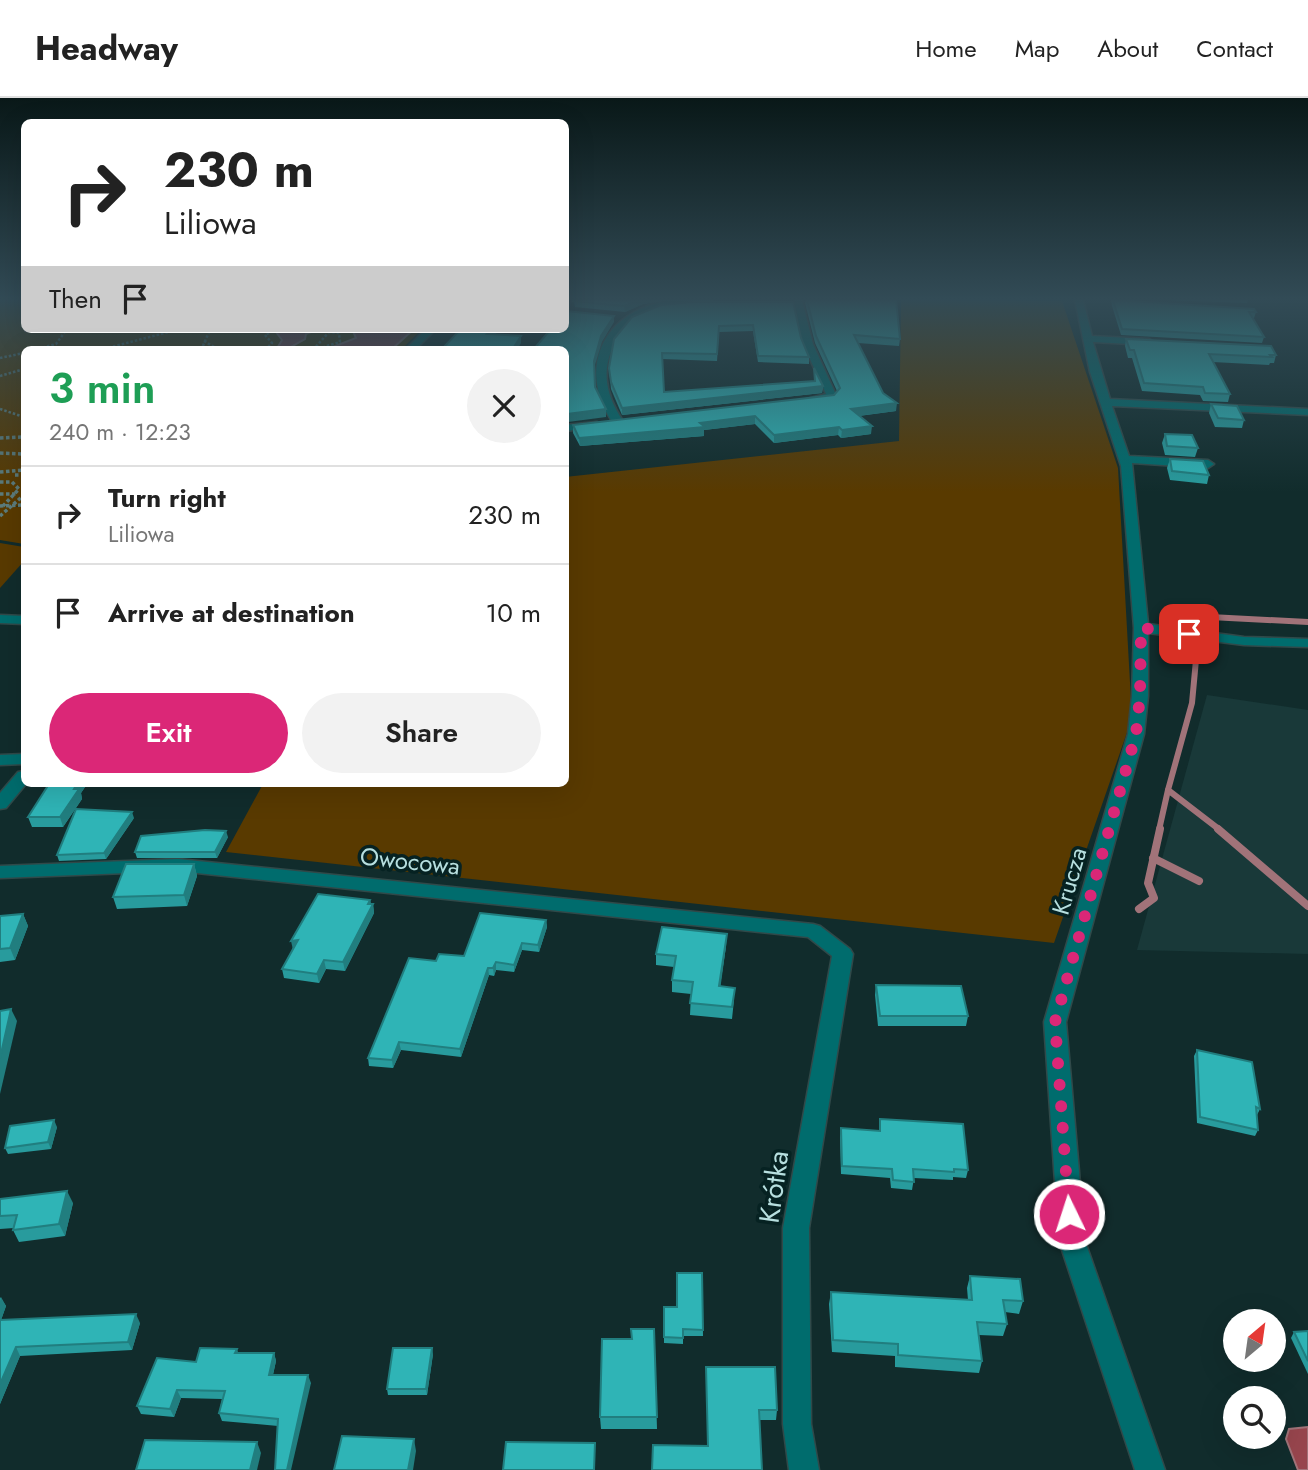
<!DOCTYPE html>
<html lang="en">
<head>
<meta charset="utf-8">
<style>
	:root { --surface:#fff; --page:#f2f2f2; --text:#222; --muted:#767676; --line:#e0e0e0; --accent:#db2777 }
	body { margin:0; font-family:Jost,sans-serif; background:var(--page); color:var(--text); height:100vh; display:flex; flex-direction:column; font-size:26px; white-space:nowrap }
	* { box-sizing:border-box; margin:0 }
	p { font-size:23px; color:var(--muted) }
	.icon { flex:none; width:38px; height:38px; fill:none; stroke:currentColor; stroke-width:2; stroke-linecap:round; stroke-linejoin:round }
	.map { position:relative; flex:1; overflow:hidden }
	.sheet { position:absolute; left:21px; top:248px; width:548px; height:441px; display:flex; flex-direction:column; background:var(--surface); border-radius:10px; box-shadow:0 7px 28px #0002 }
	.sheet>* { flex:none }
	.hud { position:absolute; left:21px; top:21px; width:548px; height:214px; border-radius:10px; box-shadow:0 7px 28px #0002; background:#fff; color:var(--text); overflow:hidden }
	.needle { width:46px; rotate:29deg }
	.tools { position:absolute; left:1223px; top:1211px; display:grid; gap:14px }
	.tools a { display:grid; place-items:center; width:63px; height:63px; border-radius:50%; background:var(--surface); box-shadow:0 7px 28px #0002; font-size:35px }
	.pin { position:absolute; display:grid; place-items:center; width:60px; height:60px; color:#fff; margin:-30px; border-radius:14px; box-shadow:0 4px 10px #0006 }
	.me { position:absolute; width:77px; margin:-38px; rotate:356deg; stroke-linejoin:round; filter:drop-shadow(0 0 5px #0008) }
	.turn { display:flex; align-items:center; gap:24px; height:147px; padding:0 28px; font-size:32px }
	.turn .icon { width:91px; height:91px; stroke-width:2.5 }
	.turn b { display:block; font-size:49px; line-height:60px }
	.then { display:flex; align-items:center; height:66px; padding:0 28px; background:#0003; gap:14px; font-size:26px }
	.round { display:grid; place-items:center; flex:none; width:74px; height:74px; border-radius:37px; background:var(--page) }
	.headline { display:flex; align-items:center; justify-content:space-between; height:119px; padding:0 28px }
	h1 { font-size:42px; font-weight:600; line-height:52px; color:#1e9e55 }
	.action { display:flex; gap:14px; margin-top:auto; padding:14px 28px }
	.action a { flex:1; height:80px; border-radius:42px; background:var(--accent); color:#fff; font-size:28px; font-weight:600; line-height:80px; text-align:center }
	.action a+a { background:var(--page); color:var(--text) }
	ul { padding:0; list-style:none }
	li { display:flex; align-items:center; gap:21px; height:98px; padding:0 28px; border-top:2px solid var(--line) }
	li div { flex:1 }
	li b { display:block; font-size:26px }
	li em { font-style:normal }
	header { display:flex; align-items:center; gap:42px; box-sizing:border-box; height:98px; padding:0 35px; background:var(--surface); border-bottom:2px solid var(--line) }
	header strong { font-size:33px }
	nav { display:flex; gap:38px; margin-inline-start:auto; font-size:24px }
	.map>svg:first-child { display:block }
	.built { fill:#193939 }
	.green { fill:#593a00 }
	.water { fill:#97454d; stroke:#a17379; stroke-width:2 }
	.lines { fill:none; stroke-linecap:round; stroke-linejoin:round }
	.stream-far2 { stroke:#a17379; stroke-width:4.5 }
	.stream-far1 { stroke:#a17379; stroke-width:6 }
	.stream { stroke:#a17379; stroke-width:8 }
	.minor-casing { stroke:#304949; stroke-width:3 }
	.path-far1 { stroke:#5c7c7c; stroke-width:2.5; stroke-dasharray:2.5 2; stroke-linecap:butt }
	.path { stroke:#5c7c7c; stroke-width:3.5; stroke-dasharray:3.5 2.5; stroke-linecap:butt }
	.minor { fill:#006c6d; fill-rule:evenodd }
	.wall { fill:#289b9d }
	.shaded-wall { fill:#217e7f }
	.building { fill:#2fb4b6; stroke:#217e7f; stroke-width:2 }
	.route { stroke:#db2777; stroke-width:12; stroke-dasharray:0 21.6 }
	.labels { text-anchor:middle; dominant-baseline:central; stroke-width:7; stroke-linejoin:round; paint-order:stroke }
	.street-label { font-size:24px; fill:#b7dfdf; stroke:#062222 }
	.near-street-label { font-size:28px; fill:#b7dfdf; stroke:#062222 }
</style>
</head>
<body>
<header>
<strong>Headway</strong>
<nav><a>Home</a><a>Map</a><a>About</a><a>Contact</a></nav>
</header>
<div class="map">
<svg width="1308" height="1372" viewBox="0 0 1308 1372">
	<rect width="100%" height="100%" fill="#112c2c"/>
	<path class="built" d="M1207,597L1308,612V856L1137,852Z"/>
	<g class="green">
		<path d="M0,202H24V231H422L401,252H24V405L15,409L24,408V446L0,442Z"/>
		<path d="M901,202L1062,203L1118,370L1132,620L1054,845L226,754L263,686H565V379L899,343Z"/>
		<path d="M0,445L24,449V463L0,490Z"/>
	</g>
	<g class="water">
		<path d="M283,231H318L306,236L305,241L287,251L276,252L282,242L276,234Z"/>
		<path d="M352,231H414L391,252H325L356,240Z"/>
		<path d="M1308,1329V1372H1298L1286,1341L1289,1331Z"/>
	</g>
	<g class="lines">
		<path class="stream-far2" d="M26,232L59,231"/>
		<g class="stream-far1">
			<path d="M1166,512L1210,519L1308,524"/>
			<path d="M1197,551L1192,605L1168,692L1220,732"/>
			<path d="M1159,732L1168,692"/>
		</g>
		<g class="stream">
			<path d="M1218,731L1308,808"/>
			<path d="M1153,760L1199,783"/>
			<path d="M1139,811L1154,800L1148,785L1160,731"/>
		</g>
		<defs>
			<g id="minor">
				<path d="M672,202H711L715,205L711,208C690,207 667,205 647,213C634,218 626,227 619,238C600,268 604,294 623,323L613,325C575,268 605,211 672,202Z"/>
				<path d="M794,202H802L813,246L837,299L836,301L812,304L807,301L826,296L803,246Z"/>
				<path d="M1075,202H1083L1092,238L1149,241L1154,244L1149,247L1093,244L1110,301L1308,311V317L1112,308L1129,358L1208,362L1214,366L1208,370L1132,365L1148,526L1244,539L1308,541V549L1244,547L1148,535V598L1144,636L1066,924L1085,1143L1165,1372H1135L1059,1143L1044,924L1128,636L1132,598L1134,530L1121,368L1090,274Z"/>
				<path d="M426,231H436L415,252H405Z"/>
				<path d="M597,324L603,327L601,329L565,333V327Z"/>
				<path d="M0,517L24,518V526L0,525Z"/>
				<path d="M24,656V666L0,667V657Z"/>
				<path d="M24,673L26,686L6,710L0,711V695L18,674Z"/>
				<path d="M178,761L813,826L820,828L850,851L853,856L809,1130L811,1326L819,1372H789L783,1326V1130L832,858L808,839L178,773L0,780V768Z"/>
			</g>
		</defs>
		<use href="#minor" class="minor-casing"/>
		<g class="path-far1">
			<path d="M194,231H216"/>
			<path d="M204,243L219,252"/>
			<path d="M34,252L56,246L67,231"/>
			<path d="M100,252L180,231"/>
			<path d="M201,252L210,232"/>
			<path d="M265,252L272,245L265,237L276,231"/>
			<path d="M313,252L329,234"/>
			<path d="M314,252L340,244L339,235L329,234V231"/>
			<path d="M0,260L24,255"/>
			<path d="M0,278L24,271"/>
			<path d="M0,311L24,319"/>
		</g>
		<g class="path">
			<path d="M0,340L24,339"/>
			<path d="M0,355L24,356"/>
			<path d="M0,374L24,372"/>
			<path d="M15,377H24"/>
			<path d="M0,384H12L19,391L3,408"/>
			<path d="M0,396H17"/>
			<path d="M0,408L24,407"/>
			<path d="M0,418L24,397"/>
		</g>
		<use href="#minor" class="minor"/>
	</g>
	<g class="wall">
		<path d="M576,202H671L643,206L625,214L575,209L574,203Z"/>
		<path d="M806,202H896L900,241L899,248L858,245L883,295L896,313L859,318L871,336L841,340L838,337L774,345L755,326L704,332V338L580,348L573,335V327L834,297L837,293L815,245L805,205Z"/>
		<path d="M1111,202L1256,214L1254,220H1253L1264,239L1262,245L1121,237L1112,208Z"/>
		<path d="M1167,202H1248L1247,205Z"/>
		<path d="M693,204L801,240L809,259V266L758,264L753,233L719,234L717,263L662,261L664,294L814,283V270L823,288L822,295L622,317L611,291L609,270Z"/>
		<path d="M1126,241L1276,257L1274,265H1270L1269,267L1213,264L1230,296L1228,304L1203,303L1200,297L1142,293L1132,260H1128L1125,248Z"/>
		<path d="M1211,306L1244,322L1242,330L1215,329L1209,315Z"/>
		<path d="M1165,336L1198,350L1195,359L1165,357L1162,345Z"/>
		<path d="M1170,361L1209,377L1207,386L1170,382L1167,370Z"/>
		<path d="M49,686H87L81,695L82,701L63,729H32L28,719Z"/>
		<path d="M134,720L106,761L59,763L57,757Z"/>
		<path d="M228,739L217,760H137L135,754Z"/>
		<path d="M194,766L197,778L187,808L117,811L113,799Z"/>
		<path d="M370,802L371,806H373L374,815L345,873L326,871L319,885L284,880L282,871Z"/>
		<path d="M23,816L28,828L15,862L0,864V818Z"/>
		<path d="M546,822L547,829L539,854L522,852L514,874L496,872L494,878L489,877L461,959L401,952L393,970L369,968L368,960L436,863L464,858Z"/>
		<path d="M726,848L720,888L734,902L732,921L690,917L691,896L672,894V882L674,869L656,867V856Z"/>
		<path d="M876,887L968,918L966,928H878L875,897Z"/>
		<path d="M1197,952L1260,1011L1257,1017H1256L1258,1032L1255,1038L1197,1025L1194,958Z"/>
		<path d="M880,1021L968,1072L966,1080L953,1079V1082L914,1080L912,1092L891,1090L890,1080L841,1076L840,1039L841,1030L879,1033Z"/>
		<path d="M57,1029L51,1051L8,1056L5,1050Z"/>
		<path d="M0,1101L73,1105L65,1138L19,1144L13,1132L14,1130L0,1131Z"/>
		<path d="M702,1175L703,1238H683V1246L664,1245V1209H676Z"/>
		<path d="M970,1178L1023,1203L1019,1216L1005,1214L1007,1226L1003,1238L979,1237L982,1263L979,1275L895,1269V1258L832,1254L829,1206L831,1194L968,1202L967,1190Z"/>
		<path d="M0,1199L6,1208L1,1222L140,1225L132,1252L20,1258L0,1306Z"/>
		<path d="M654,1231L657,1331H601L600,1319Z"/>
		<path d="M1308,1233V1276L1291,1240L1294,1234Z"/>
		<path d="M237,1251L238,1255H274L276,1263L273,1277L311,1285L278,1328L222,1323L219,1315L222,1301L181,1300L174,1319L141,1316L137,1308L196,1264Z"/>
		<path d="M433,1256L427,1297H388L387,1291Z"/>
		<path d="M706,1269L777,1312L776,1322H760L708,1348Z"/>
	</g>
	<g class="shaded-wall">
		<path d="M640,202H671L643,206L625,214L624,208Z"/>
		<path d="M614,218V224L602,244L594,270V263L601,238Z"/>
		<path d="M493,231H501L488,243L487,236Z"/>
		<path d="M521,238V245L517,252H512Z"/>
		<path d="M823,288L822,295L622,317V310Z"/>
		<path d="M897,305L896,313L850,319L851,311Z"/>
		<path d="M606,311V319L568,324L567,316Z"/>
		<path d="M755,318V326L704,332V338L580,348L579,340Z"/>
		<path d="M872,328L871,336L841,340L842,332Z"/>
		<path d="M839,329L838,337L774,345V337Z"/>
		<path d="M77,686H87L81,695L82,701L63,729L60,719Z"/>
		<path d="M132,714L134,720L106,761L104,755Z"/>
		<path d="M226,733L228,739L217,760L215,754Z"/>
		<path d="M194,766L197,778L187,808L184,797Z"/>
		<path d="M370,802L371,809L373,806L374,815L345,873L343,864Z"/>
		<path d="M23,816L28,828L15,862L10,850Z"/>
		<path d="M546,822L547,829L539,854L538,847Z"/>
		<path d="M727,836L726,848L719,900V888Z"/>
		<path d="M298,842L293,852L291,843Z"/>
		<path d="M522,845V852L514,874V867Z"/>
		<path d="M324,862L326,871L319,885L317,876Z"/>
		<path d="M496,864V872L494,878L493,870Z"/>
		<path d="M488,870L489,877L461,959L460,951Z"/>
		<path d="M11,911L17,923L0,996V960Z"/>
		<path d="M399,944L401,952L393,970L392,962Z"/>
		<path d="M54,1022L57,1029L51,1051L48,1044Z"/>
		<path d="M67,1093L73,1105L65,1138L59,1126Z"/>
		<path d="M1,1199L6,1208L0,1225V1203Z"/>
		<path d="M136,1216L140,1225L132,1252L128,1244Z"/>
		<path d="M16,1249L20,1258L0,1306V1286Z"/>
		<path d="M432,1250L433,1256L427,1297L426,1291Z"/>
		<path d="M274,1255L276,1263L271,1285L269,1277Z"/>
		<path d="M308,1277L311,1285L291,1372H287Z"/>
		<path d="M177,1292L181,1300L174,1319L170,1311Z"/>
		<path d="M414,1341L416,1353L413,1372H408Z"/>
		<path d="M257,1344L261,1355L257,1372H250Z"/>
	</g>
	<g class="building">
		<path d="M576,202H640L624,208L574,203Z"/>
		<path d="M807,202H896L900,241L854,237L883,295L897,305L851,311L872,328L842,332L839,329L774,337L755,318L700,325L705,329L579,340L573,327L834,297L840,290L816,238Z"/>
		<path d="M1113,202L1254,211L1256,214H1249L1264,239L1122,231Z"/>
		<path d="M693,204H793L801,240L809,259L758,258L753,227L719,228L717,256L662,255L664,294L815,283L814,270L823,288L622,310L611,284L609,270L614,241L632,219L661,207Z"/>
		<path d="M566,213L614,218L601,238L594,263L595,289L606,311L567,316L565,312V252H533L551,231H565Z"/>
		<path d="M461,231H493L487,236L521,238L512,252H441Z"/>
		<path d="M1126,241L1271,248L1276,257H1270L1272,259L1209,256L1230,296L1205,295L1203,289L1144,285L1134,252H1130Z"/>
		<path d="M1211,306L1237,308L1244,322L1218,320Z"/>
		<path d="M1165,336L1192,337L1198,350L1167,348Z"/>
		<path d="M1170,361L1203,363L1209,377L1172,373Z"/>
		<path d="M49,686H77L74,691H79L60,719H28Z"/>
		<path d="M76,711L132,714L104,755L57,757Z"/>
		<path d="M205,732L226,733L215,754H135L141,738Z"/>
		<path d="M126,766H194L184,797L113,799Z"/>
		<path d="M318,796L370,802L368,806H373L343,864L324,862L317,876L282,871L298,842L291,843Z"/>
		<path d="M480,815L546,822L538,847L522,845L514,867L496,864L493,870H488L460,951L399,944L392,962L368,960L409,860L436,863L439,856L464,858Z"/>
		<path d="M23,816L10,850L0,851V818Z"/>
		<path d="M662,829L727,836L719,888L735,890L732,909L690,905L693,884L672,882L676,858L656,856Z"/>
		<path d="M876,887L961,888L968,918H880Z"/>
		<path d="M11,911L0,960V913Z"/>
		<path d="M1197,952L1252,964L1260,1011L1256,1009L1258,1032L1200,1019Z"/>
		<path d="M880,1021L963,1026L968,1072L954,1071V1074L913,1071L914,1084L893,1082L892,1071L842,1068L841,1030L880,1033Z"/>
		<path d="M54,1022L48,1044L5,1050L10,1028Z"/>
		<path d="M67,1093L59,1126L13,1132L17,1117L0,1118V1101Z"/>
		<path d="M677,1175H702L703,1232L683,1231V1240L664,1239V1209H677Z"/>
		<path d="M970,1178L1020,1181L1023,1203L1003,1202L1007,1226L977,1224L982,1263L898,1257V1246L833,1242L831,1194L972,1202Z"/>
		<path d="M136,1216L128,1244L16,1249L0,1286V1222Z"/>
		<path d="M631,1231H654L657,1319H600L602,1241H632Z"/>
		<path d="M1308,1233V1263L1294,1234Z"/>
		<path d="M200,1250L237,1251L235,1255H274L269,1277H308L287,1372H275L278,1321L219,1315L225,1293L177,1292L170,1311L137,1308L157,1260L196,1264Z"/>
		<path d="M393,1250H432L426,1291H387Z"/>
		<path d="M706,1269H775L777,1312H759L762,1372H652L653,1347L708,1348Z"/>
		<path d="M342,1338L414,1341L408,1372H334Z"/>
		<path d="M145,1342L257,1344L250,1372H136Z"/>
		<path d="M506,1344L595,1345L594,1372H503Z"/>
	</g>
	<linearGradient id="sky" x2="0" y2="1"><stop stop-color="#091818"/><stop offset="0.51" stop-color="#324b56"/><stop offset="1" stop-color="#324b56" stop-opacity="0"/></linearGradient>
	<rect width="1308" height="394" fill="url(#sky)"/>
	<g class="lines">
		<path class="route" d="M1069,1116L1055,924L1136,636L1140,598L1141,530L1189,536"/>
	</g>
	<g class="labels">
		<g class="street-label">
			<text transform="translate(410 763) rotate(6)">Owocowa</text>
			<text transform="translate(1069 783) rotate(-74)">Krucza</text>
		</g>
		<g class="near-street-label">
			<text transform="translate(774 1089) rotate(-82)">Krótka</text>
		</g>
	</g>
</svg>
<div class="tools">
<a><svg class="needle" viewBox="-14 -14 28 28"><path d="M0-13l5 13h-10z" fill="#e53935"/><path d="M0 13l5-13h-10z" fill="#767676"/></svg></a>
<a><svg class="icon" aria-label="search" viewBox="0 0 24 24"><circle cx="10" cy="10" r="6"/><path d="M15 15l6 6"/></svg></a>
</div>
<div class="pin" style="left:1189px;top:536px;background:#d93025"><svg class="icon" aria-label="arrive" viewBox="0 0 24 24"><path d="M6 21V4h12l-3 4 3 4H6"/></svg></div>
<svg class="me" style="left:1069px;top:1116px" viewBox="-20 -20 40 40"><circle r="17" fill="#db2777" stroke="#fff" stroke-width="3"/><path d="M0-11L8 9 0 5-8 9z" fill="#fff"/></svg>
<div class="hud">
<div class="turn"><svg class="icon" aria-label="right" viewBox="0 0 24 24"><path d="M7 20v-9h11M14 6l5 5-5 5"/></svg><div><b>230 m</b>Liliowa</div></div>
<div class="then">Then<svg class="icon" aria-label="arrive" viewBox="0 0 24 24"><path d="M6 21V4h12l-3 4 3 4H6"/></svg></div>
</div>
<section class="sheet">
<div class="headline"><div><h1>3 min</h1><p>240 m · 12:23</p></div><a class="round"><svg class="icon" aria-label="close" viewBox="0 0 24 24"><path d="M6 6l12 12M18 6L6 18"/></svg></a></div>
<ul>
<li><svg class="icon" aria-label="right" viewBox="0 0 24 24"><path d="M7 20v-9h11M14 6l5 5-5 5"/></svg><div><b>Turn right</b><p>Liliowa</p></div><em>230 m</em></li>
<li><svg class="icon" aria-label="arrive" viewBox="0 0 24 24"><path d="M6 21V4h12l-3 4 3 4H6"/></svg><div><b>Arrive at destination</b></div><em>10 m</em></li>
</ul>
<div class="action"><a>Exit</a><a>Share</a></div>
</section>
</div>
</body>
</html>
